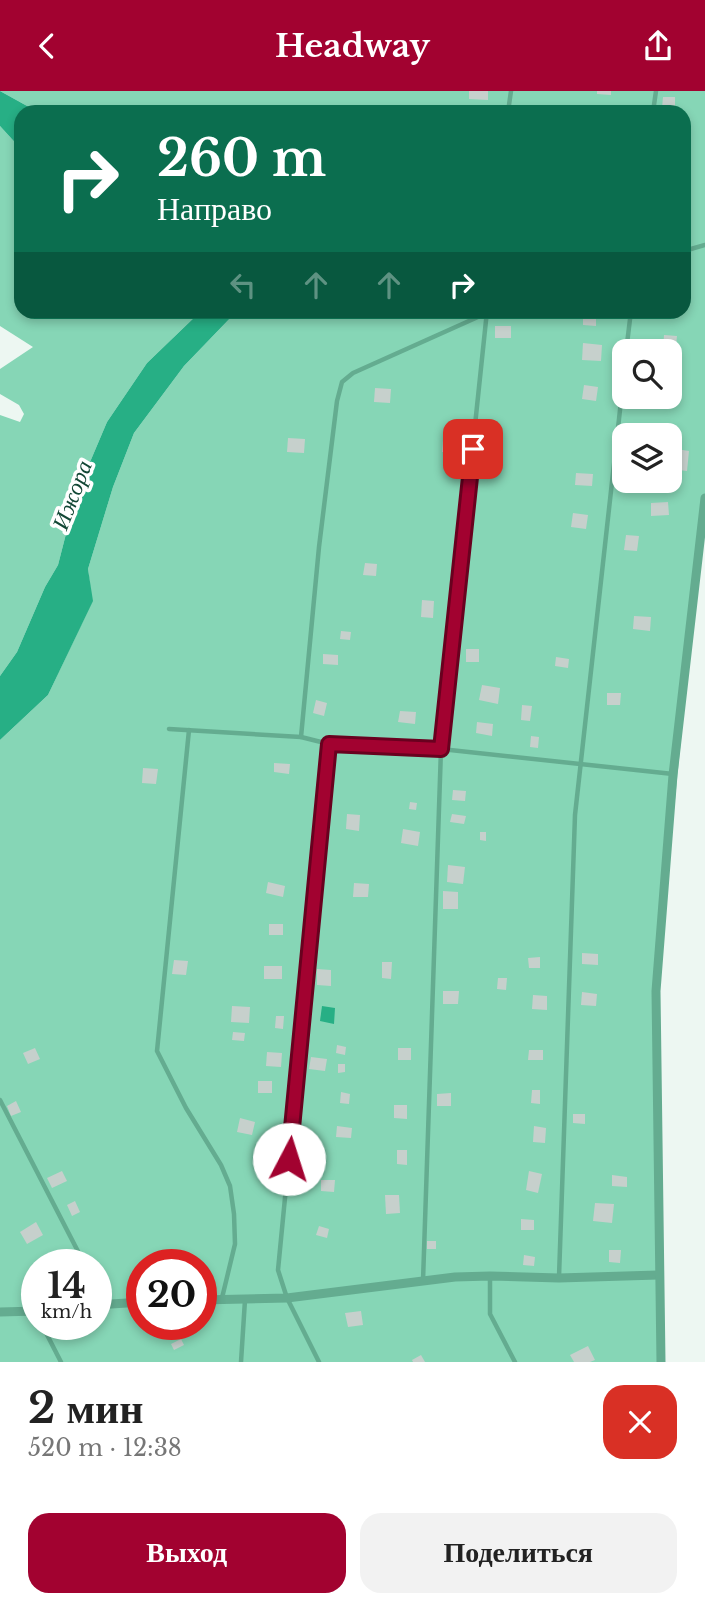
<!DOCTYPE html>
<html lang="ru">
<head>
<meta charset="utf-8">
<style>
	:root { --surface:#fff; --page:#f2f2f2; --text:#222; --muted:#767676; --accent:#a20230 }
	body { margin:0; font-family:"Libre Baskerville",serif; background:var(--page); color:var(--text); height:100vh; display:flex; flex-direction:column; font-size:26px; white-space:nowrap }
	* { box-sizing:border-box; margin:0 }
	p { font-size:23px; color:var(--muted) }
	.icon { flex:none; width:38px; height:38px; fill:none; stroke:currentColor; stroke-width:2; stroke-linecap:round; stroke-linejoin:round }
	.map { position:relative; height:1271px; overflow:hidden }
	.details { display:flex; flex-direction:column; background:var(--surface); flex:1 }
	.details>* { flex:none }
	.banner { position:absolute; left:14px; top:14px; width:677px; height:214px; border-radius:21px; box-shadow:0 4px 10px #0003; background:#0b6e4f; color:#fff; overflow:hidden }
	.buttons { position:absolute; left:612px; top:248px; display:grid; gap:14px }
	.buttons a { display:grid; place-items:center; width:70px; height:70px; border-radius:14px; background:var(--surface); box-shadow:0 4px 10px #0003; font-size:35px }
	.speed { position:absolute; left:21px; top:1158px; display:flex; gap:14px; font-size:35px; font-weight:700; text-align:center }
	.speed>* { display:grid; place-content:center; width:91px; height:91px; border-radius:50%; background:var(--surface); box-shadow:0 4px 10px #0003; line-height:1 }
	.speed small { font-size:18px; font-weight:400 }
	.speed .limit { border:10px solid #d22; background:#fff; color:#111 }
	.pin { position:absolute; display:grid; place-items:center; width:60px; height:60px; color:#fff; margin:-30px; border-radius:14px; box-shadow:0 4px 10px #0006 }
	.me { position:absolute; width:77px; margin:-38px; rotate:5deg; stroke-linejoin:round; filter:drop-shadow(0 0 5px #0008) }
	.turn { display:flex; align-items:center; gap:24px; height:147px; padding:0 28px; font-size:32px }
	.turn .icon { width:91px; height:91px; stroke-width:2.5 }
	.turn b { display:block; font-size:49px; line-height:60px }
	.lanes { display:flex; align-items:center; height:66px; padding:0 28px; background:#0003; justify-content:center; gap:35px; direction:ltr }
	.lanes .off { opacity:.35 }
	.round { display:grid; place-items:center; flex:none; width:74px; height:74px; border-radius:21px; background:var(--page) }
	.head { display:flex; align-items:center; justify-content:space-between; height:119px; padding:0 28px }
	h1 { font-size:42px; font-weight:800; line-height:52px }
	.primary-button { display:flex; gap:14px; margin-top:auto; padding:14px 28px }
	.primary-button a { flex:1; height:80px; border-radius:21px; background:var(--accent); color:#fff; font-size:28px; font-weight:800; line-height:80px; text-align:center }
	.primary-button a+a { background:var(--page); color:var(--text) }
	header { display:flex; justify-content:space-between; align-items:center; height:91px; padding:0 28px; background:var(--accent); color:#fff; font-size:32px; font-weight:800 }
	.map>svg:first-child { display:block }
	.green { fill:#86d6b6; fill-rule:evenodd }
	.water { fill:#27af85 }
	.building { fill:#c6d0cc }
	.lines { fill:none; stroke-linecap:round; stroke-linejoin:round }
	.lane { stroke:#64ac90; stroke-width:4.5 }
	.street { stroke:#64ac90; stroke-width:9 }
	.route-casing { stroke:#69011f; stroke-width:18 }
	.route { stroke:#a20230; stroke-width:12 }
	.labels { text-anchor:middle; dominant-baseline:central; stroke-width:7; stroke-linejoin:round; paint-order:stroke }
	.water-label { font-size:23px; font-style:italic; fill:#124735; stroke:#fff }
</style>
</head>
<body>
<header><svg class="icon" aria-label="back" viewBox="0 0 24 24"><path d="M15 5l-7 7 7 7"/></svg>Headway<svg class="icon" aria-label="share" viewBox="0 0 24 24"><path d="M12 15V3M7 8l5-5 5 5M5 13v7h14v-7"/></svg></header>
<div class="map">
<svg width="705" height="1271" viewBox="0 0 705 1271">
	<rect width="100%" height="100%" fill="#edf7f2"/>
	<g class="green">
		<path d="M0,0H705V407L656,900L661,1271H0V649L48,604L92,511L88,478L113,396L134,342L184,275L236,221L684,220V21H38ZM625,261H670V306H625ZM625,345H670V390H625ZM37,1174H96V1234H37ZM142,1174H201V1234H142Z"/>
		<path d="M0,35L21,58V220L200,221L147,272L107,331L76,404L58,474L45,496L17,561L0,585V324L20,331L24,323L19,314L0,303V278L33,256L0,235Z"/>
	</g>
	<g class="water">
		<path d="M0,0L38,21H21V58L0,35Z"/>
		<path d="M200,221H236L184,275L134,342L113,396L88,478L93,510L48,604L0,649V585L17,561L45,496L58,474L76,404L107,331L147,272Z"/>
		<path d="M322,915L335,917L334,933L320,930Z"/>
	</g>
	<g class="building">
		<path d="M469,0H488V9L469,8Z"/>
		<path d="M597,0H611V4L597,3Z"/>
		<path d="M663,6H675V18L662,17Z"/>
		<path d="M434,16L448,19L447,21H433Z"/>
		<path d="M583,225L596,226V235L583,234Z"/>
		<rect x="495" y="235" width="16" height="12"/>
		<path d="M664,244L677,245L675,263L663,261Z"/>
		<path d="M583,252L602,254L601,270L582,269Z"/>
		<path d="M584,294L598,296L596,310L582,308Z"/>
		<path d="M375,297L391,298L390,312L374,311Z"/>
		<path d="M288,347L305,348L304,362L287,361Z"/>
		<path d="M443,349L457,350L456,362L442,361Z"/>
		<path d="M670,357L689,360L687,380L670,378Z"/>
		<path d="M576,382L593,383L592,395L575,394Z"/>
		<path d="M668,411L669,424L651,425V412Z"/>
		<path d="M573,422L588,424L586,438L571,436Z"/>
		<path d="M626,444L639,445L637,460L624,459Z"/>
		<path d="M365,472L377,473L376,485L363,484Z"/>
		<path d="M422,509L434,510L433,527L421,526Z"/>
		<path d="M634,525L651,526L650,540L633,538Z"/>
		<path d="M341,540L351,541L350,549L340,548Z"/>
		<rect x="466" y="558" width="13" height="13"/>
		<path d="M323,563L338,564V574L323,573Z"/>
		<path d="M556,566L569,568L568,577L555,575Z"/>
		<path d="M482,594L500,597L498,613L479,609Z"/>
		<path d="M607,602H621L620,614H607Z"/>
		<path d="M316,609L327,612L324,625L313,622Z"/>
		<path d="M522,614L532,615L530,630L521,629Z"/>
		<path d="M400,620L416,621L415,633L398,631Z"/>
		<path d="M477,631L493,633L492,645L476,642Z"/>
		<path d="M531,645L539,646L538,657L530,656Z"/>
		<path d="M274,672L290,673L289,683L274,681Z"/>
		<path d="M143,677L158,678L156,693L142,692Z"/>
		<path d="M453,699L466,700L465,710L452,709Z"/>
		<path d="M410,711L417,712L416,719L409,718Z"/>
		<path d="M347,723L360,724L359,740L346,738Z"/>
		<path d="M452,723L466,725L464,733L450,731Z"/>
		<path d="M403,738L420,741L418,755L401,752Z"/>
		<path d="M480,741H486V750L480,749Z"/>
		<path d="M448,774L465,776L463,793L447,791Z"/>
		<path d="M268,791L285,795L283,806L266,802Z"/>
		<path d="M354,792L369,793L368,806H353Z"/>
		<path d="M443,800L458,801V818H443Z"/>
		<rect x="269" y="833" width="14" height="11"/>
		<path d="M582,862L598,863V874L582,873Z"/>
		<path d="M540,866V877H529L528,867Z"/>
		<path d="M174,869L188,870L186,884L172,883Z"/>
		<path d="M382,871H392L391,888L382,887Z"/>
		<rect x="264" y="875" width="18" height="13"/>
		<path d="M317,878L331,879V895L317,894Z"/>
		<path d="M498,887H507L506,899L497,898Z"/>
		<path d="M443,900H459L458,913H443Z"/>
		<path d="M582,901L597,903L596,915L581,914Z"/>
		<path d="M533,904L547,905V919L532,918Z"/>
		<path d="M232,915L250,916L249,932L231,931Z"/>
		<path d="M276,925H284L283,938L275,937Z"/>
		<path d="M233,941L245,942L244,950L232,949Z"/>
		<path d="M337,954L346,956L345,964L336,962Z"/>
		<path d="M35,957L40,968L28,973L23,962Z"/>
		<rect x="398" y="957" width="13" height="12"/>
		<path d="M529,959H543V969H528Z"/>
		<path d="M267,961L282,962L281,976L266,975Z"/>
		<path d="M311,966L327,968L325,980L309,978Z"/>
		<path d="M338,973H345V981L338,982Z"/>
		<rect x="258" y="990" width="14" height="12"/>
		<path d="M532,999H540V1013L531,1012Z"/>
		<path d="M341,1001L350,1003L349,1013L340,1012Z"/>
		<path d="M451,1002V1015H437V1003Z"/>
		<path d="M16,1010L21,1021L11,1025L7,1015Z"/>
		<path d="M394,1014H407V1028L394,1027Z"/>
		<path d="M573,1023H585V1033L573,1032Z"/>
		<path d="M240,1027L255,1031L252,1044L237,1041Z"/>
		<path d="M337,1035L352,1037L351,1047L336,1046Z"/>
		<path d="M534,1035L546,1037L545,1052L533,1051Z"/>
		<path d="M397,1059H407V1074L397,1073Z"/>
		<path d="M62,1080L67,1090L52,1097L47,1087Z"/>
		<path d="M529,1080L542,1083L538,1102L526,1099Z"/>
		<path d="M612,1084L627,1086V1096L612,1095Z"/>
		<path d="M321,1089H335L334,1101L321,1100Z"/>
		<path d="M385,1104H399L400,1122L386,1123Z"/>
		<path d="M75,1110L80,1121L72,1125L67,1114Z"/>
		<path d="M595,1112L614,1113L612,1132L593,1130Z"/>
		<path d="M521,1128L534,1129V1139H521Z"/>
		<path d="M36,1131L43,1144L27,1153L20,1141Z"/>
		<path d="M319,1135L329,1138L327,1147L316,1144Z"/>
		<rect x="427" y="1150" width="9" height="8"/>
		<path d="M609,1159H621L620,1172L609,1171Z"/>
		<path d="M524,1164L535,1166L534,1175L523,1174Z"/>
		<path d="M361,1220L363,1234L348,1236L345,1222Z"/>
		<path d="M181,1248L184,1254L174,1259L171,1253Z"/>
		<path d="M588,1255L595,1269L590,1271H574L570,1264Z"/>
		<path d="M421,1264L425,1271H413L412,1269Z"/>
	</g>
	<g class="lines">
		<g class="lane">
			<path d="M508,21L511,0"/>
			<path d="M653,21L656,0"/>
			<path d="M684,160L705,154"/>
			<path d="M626,261L631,220"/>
			<path d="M169,638L301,646L329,653L441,658L673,683"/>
			<path d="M189,639L157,960L186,1017L221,1074L230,1095L234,1123L235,1153L222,1207"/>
			<path d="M301,646L319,456L337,310L342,291L353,282L489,221"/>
			<path d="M0,1009L85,1174"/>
			<path d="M490,1185V1223L515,1271"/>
			<path d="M559,1186L575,724L625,274"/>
			<path d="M423,1190L441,658L487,220"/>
			<path d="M96,1196L104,1212"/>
			<path d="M42,1234L61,1271"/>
			<path d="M241,1271L245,1209"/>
			<path d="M319,1271L287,1207L278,1179L329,653"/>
		</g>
		<g class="street">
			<path d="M201,1209L287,1207L455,1186L490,1185L559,1187L658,1184"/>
			<path d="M96,1214L142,1211"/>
			<path d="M0,1221L37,1220"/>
			<path d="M661,1271L656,900L673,684L705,407"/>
		</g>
	</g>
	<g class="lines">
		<defs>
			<path id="route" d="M289,1068L329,653L441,658L473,358"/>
		</defs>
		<use href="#route" class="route-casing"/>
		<use href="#route" class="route"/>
	</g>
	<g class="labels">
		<g class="water-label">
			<text transform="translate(72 404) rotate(-69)">Ижора</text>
		</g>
	</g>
</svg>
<div class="buttons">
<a><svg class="icon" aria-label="search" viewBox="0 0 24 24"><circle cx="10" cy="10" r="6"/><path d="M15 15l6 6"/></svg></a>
<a><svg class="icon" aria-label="layers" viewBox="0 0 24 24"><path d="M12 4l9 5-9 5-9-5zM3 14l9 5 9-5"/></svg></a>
</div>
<div class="speed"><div>14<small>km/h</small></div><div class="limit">20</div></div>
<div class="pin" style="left:473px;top:358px;background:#d93025"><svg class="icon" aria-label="arrive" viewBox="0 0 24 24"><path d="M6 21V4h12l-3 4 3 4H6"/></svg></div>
<svg class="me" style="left:289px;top:1068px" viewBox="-20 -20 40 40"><circle r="19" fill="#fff"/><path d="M0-13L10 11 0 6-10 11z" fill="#a20230"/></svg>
<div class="banner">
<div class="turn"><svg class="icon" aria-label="right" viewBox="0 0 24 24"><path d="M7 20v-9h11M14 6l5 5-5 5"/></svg><div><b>260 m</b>Направо</div></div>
<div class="lanes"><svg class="icon off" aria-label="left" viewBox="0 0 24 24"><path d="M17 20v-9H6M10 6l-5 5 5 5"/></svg><svg class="icon off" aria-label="ahead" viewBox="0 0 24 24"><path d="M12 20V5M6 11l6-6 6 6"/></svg><svg class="icon off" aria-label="ahead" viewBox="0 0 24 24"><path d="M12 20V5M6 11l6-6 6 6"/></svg><svg class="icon" aria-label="right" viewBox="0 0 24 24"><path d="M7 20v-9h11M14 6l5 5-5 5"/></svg></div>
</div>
</div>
<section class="details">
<div class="head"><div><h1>2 мин</h1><p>520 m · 12:38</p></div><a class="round" style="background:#d93025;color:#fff"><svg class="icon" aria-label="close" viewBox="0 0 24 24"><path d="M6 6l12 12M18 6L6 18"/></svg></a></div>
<div class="primary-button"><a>Выход</a><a>Поделиться</a></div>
</section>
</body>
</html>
